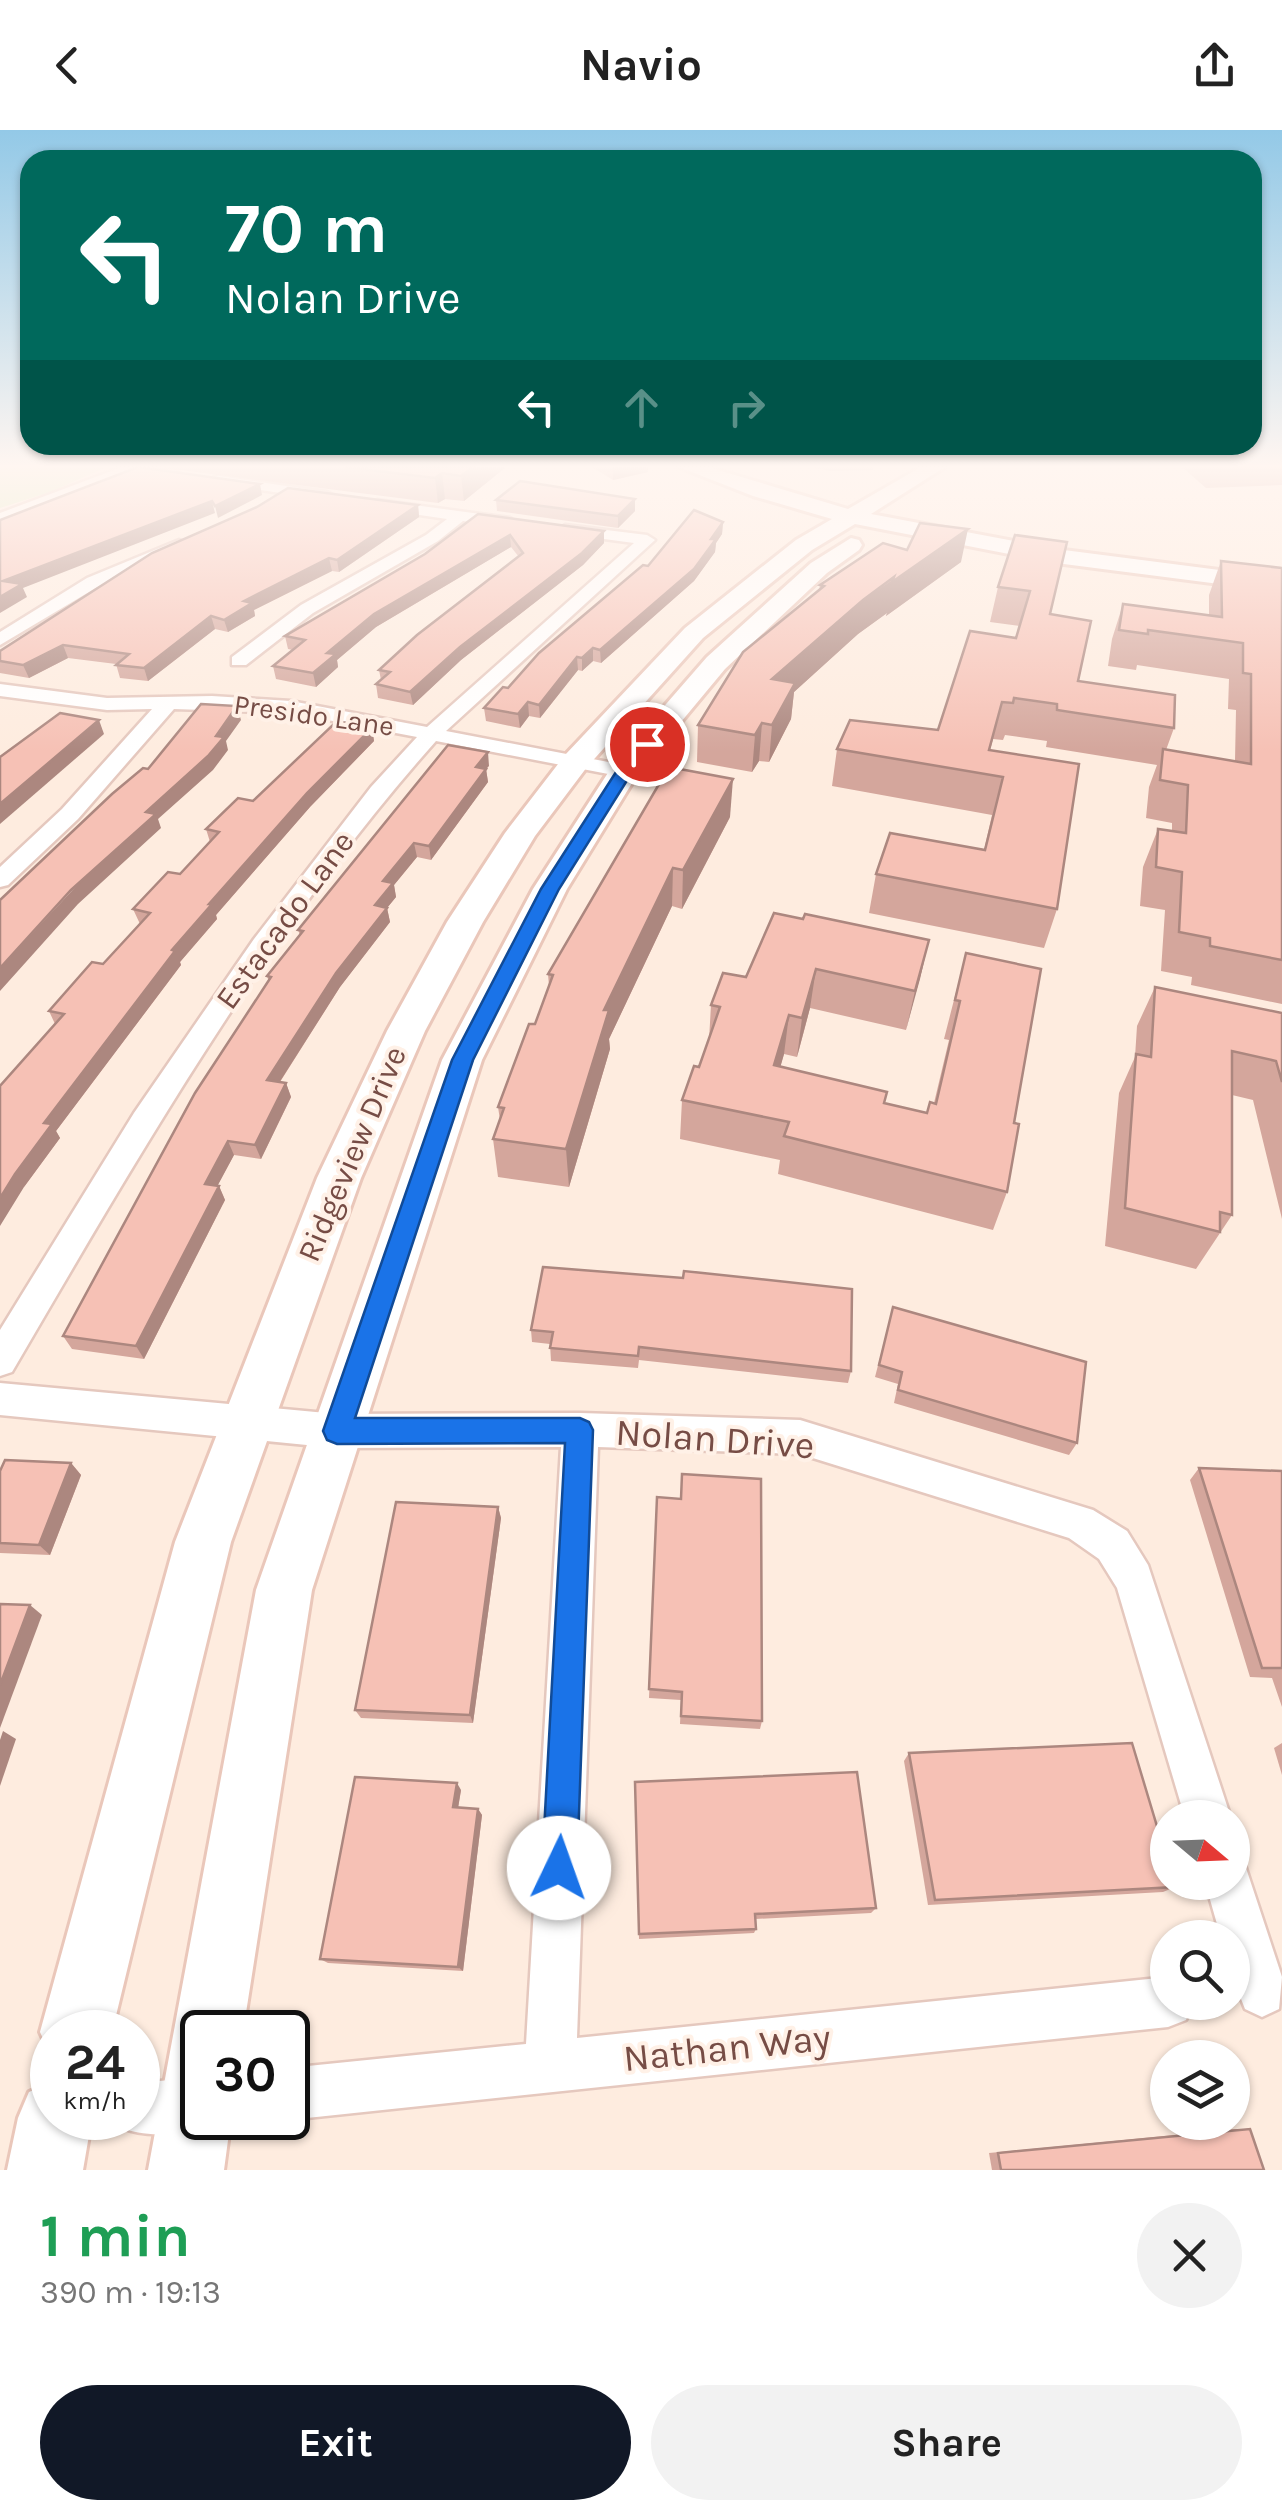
<!DOCTYPE html>
<html lang="en">
<head>
<meta charset="utf-8">
<style>
	:root { --surface:#fff; --page:#f2f2f2; --text:#222; --muted:#767676; --accent:#111827 }
	body { margin:0; font-family:Karla,sans-serif; background:var(--page); color:var(--text); height:100vh; display:flex; flex-direction:column; font-size:38px; white-space:nowrap }
	* { box-sizing:border-box; margin:0 }
	p { font-size:32px; color:var(--muted) }
	.icon { flex:none; width:55px; height:55px; fill:none; stroke:currentColor; stroke-width:2; stroke-linecap:round; stroke-linejoin:round }
	.map { position:relative; height:2040px; overflow:hidden }
	.drawer { display:flex; flex-direction:column; background:var(--surface); flex:1 }
	.drawer>* { flex:none }
	.top-card { position:absolute; left:20px; top:20px; width:1242px; height:305px; border-radius:30px; box-shadow:0 2px 8px #0004; background:#00695c; color:#fff; overflow:hidden }
	.needle { width:65px; rotate:109deg }
	.fabs { position:absolute; left:1150px; top:1670px; display:grid; gap:20px }
	.fabs a { display:grid; place-items:center; width:100px; height:100px; border-radius:50%; background:var(--surface); box-shadow:0 2px 8px #0004; font-size:50px }
	.speed { position:absolute; left:30px; top:1880px; display:flex; gap:20px; font-size:50px; font-weight:700; text-align:center }
	.speed>* { display:grid; place-content:center; width:130px; height:130px; border-radius:50%; background:var(--surface); box-shadow:0 2px 8px #0004; line-height:1 }
	.speed small { font-size:25px; font-weight:400 }
	.speed .limit { border:5px solid #111; border-radius:15px; background:#fff; color:#111 }
	.pin { position:absolute; display:grid; place-items:center; width:85px; height:85px; color:#fff; margin:-42px; border:5px solid #fff; border-radius:50%; box-shadow:0 2px 10px #0007 }
	.me { position:absolute; width:110px; margin:-55px; rotate:3deg; stroke-linejoin:round; filter:drop-shadow(0 0 8px #0008) }
	.turn { display:flex; align-items:center; gap:35px; height:210px; padding:0 40px; font-size:45px }
	.turn .icon { width:130px; height:130px; stroke-width:2.5 }
	.turn b { display:block; font-size:70px; line-height:85px }
	.lanes { display:flex; align-items:center; height:95px; padding:0 40px; background:#0003; justify-content:center; gap:50px; direction:ltr }
	.lanes .off { opacity:.35 }
	.round { display:grid; place-items:center; flex:none; width:105px; height:105px; border-radius:52px; background:var(--page) }
	.headline { display:flex; align-items:center; justify-content:space-between; height:170px; padding:0 40px }
	h1 { font-size:60px; font-weight:700; line-height:75px; color:#1e9e55 }
	.primary-button { display:flex; gap:20px; margin-top:auto; padding:20px 40px }
	.primary-button a { flex:1; height:115px; border-radius:60px; background:var(--accent); color:#fff; font-size:40px; font-weight:700; line-height:115px; text-align:center }
	.primary-button a+a { background:var(--page); color:var(--text) }
	header { display:flex; justify-content:space-between; align-items:center; height:130px; padding:0 40px; background:var(--surface); font-size:45px; font-weight:700 }
	.map>svg:first-child { display:block }
	.green { fill:#daecbd }
	.lines { fill:none; stroke-linecap:round; stroke-linejoin:round }
	.street-casing { stroke:#e5c8be; stroke-width:5 }
	.secondary-casing { stroke:#eac7ba; stroke-width:6 }
	.street { fill:#fff; fill-rule:evenodd }
	.secondary { fill:#fff; fill-rule:evenodd }
	.wall { fill:#d4a69c }
	.shaded-wall { fill:#ac877f }
	.building { fill:#f6c1b5; stroke:#ac877f; stroke-width:2.5 }
	.route { fill:#1a73e8; stroke:#114b97; stroke-width:2.5 }
	.labels { text-anchor:middle; dominant-baseline:central; stroke-width:8; stroke-linejoin:round; paint-order:stroke }
	.far-street-label { font-size:28px; fill:#764c45; stroke:#fff1e7 }
	.street-label { font-size:32px; fill:#764c45; stroke:#fff1e7 }
	.near-street-label { font-size:38px; fill:#764c45; stroke:#fff1e7 }
</style>
</head>
<body>
<header><svg class="icon" aria-label="back" viewBox="0 0 24 24"><path d="M15 5l-7 7 7 7"/></svg>Navio<svg class="icon" aria-label="share" viewBox="0 0 24 24"><path d="M12 15V3M7 8l5-5 5 5M5 13v7h14v-7"/></svg></header>
<div class="map">
<svg width="1282" height="2040" viewBox="0 0 1282 2040">
	<rect width="100%" height="100%" fill="#feecdf"/>
	<path class="green" d="M0,337H106L53,361L0,378Z"/>
	<g class="lines">
		<defs>
			<g id="street">
				<path d="M122,337L173,340L180,344L173,348L130,343L0,393V383Z"/>
				<path d="M219,346L327,362L334,366L327,370L214,353V347Z"/>
				<path d="M377,370L510,388L518,393L510,398L463,391L438,411L313,483L246,535H232V527L301,475L426,405L447,389L372,378L369,375Z"/>
				<path d="M565,395L647,405L655,410L446,601L624,635L635,641L624,647L436,611C267,801 140,1023 12,1242L0,1246V1200L134,983L254,809L371,657L417,607L291,583L174,579L78,689L8,755L0,757V737L62,679L152,579L107,580L0,566V554L107,568L212,566L291,571L427,597L634,413L559,403L557,400Z"/>
				<path d="M179,410L185,412V418L99,456L0,515V502L87,448Z"/>
				<path d="M0,1253L337,1284L580,1283L800,1290L1093,1380L1127,1401L1148,1435L1231,1688H1185L1117,1458L1099,1429L1069,1408L800,1324L598,1317L577,1908L1168,1847V1872H1193L1186,1890L1168,1897L288,1990L282,1988H288V1938L526,1914L561,1317L337,1318L0,1285Z"/>
				<path d="M1232,1730L1245,1735L1282,1847L1279,1879L1262,1887L1245,1879L1232,1846V1808H1221L1205,1752H1232Z"/>
				<path d="M202,1947V1988H222L220,1991C191,2004 149,2010 120,1997L116,1988H138V1953Z"/>
			</g>
			<g id="secondary">
				<path d="M679,337H708L848,379L921,337H945L871,384L1056,419L1282,448V462L1056,433L855,394L812,420L703,508L587,637L535,706L483,792L425,901L361,1048L231,1412L112,1902H52V1928L40,1902L175,1412L317,1048L387,901L447,792L505,703L565,625L685,498L796,410L832,389L753,366Z"/>
				<path d="M851,408L859,410L862,415L859,420L827,443L725,539L637,645L567,759L482,930L312,1460L243,1902H202V1988H231L224,2040H148L256,1460L442,930L533,759L613,635L707,527L811,433Z"/>
				<path d="M52,1952V1988H92L83,2040H7L18,1988L29,1962Z"/>
			</g>
		</defs>
		<use href="#street" class="street-casing"/>
		<use href="#secondary" class="secondary-casing"/>
		<use href="#street" class="street"/>
		<use href="#secondary" class="secondary"/>
	</g>
	<g class="wall">
		<path d="M165,337H506L464,371L445,369L438,373L165,338Z"/>
		<path d="M592,337H648V342L613,350Z"/>
		<path d="M811,337H873V340L830,341Z"/>
		<path d="M1182,337H1282V355L1206,358Z"/>
		<path d="M635,369V381L618,398L497,381L496,370Z"/>
		<path d="M418,375L419,387L339,442L332,441L254,480L255,486L228,502L215,499L148,551L120,548L116,534L68,528L29,548L0,543V521Z"/>
		<path d="M478,384L604,413L583,435L461,530L413,575L378,568L376,554L381,550L379,540L519,427L511,417L376,497L337,530L338,537L316,557L276,549L273,536L293,520L288,519L285,506L425,424Z"/>
		<path d="M723,392L722,404L716,413L715,422L694,451L601,533L593,531L582,541L578,540L540,588L529,586L520,598L486,591L484,578L648,436Z"/>
		<path d="M1015,405L1078,551L1174,598L1166,620L1235,631L1236,580L1228,579L1229,549L1137,535L1136,540L1108,536L1112,509L1123,474L1209,485V465L1221,431L1282,438V874L1191,855L1192,847L1161,841L1165,780L1140,776L1143,737L1158,699L1172,701V693L1146,688L1149,657L1157,635L1046,617L1047,611L1005,605L1003,610L993,609L990,620L1057,779L1044,818L869,783L876,744L984,720L992,685L832,656L837,619L938,600L1016,508L1020,496L990,492L998,457Z"/>
		<path d="M907,420L961,432L886,486L887,483L858,504L794,562L791,589L769,632L759,631L752,642L697,632L698,595L819,460L820,455Z"/>
		<path d="M372,598L374,611L310,677L216,785L217,789L180,832L181,835L56,1001L60,1008L24,1057L55,894L49,881L103,834L140,794L133,779L180,744L210,712L206,699Z"/>
		<path d="M489,636L486,639L488,652L431,730L417,727L394,755L396,767L387,778L390,792L340,857L280,952L286,953L291,967L261,1029L234,1025L217,1056H219L225,1070L144,1229L72,1219L63,1206L269,852L267,846L300,805L298,800Z"/>
		<path d="M730,687L682,779L672,776L609,909L610,919L569,1057L498,1047L493,1009L500,990L498,977L535,894L549,856L548,844Z"/>
		<path d="M803,789L929,810L906,900L810,878L797,927L784,924L780,937L884,973L927,983L934,973L949,910L944,909L966,823L1014,993L1007,1062L993,1100L778,1044L780,1030L680,1009L682,970L699,937L709,910L711,875L746,847Z"/>
		<path d="M1155,857L1282,883V1089L1253,970L1232,965V1085L1196,1139L1105,1116L1119,963L1135,927L1137,896Z"/>
		<path d="M543,1137L851,1241L848,1253L639,1230L638,1238L551,1231L550,1214L532,1212L531,1200Z"/>
		<path d="M893,1177L1077,1313L1069,1325L894,1273L898,1254L875,1247Z"/>
		<path d="M71,1333L81,1345L50,1425L0,1423V1341Z"/>
		<path d="M1199,1338L1282,1341V1577L1272,1548L1250,1547L1190,1350Z"/>
		<path d="M657,1367L762,1591L760,1599L680,1594L681,1570L649,1568Z"/>
		<path d="M498,1377L501,1388L473,1593L361,1588L355,1580Z"/>
		<path d="M1282,1613V1645L1274,1618Z"/>
		<path d="M909,1623L1175,1757L1163,1762L928,1775L904,1631Z"/>
		<path d="M635,1652L876,1778L871,1783L755,1789L756,1799L754,1803L639,1809Z"/>
		<path d="M461,1660L458,1678L478,1679L482,1685L463,1841L328,1833L320,1829Z"/>
		<path d="M1236,1999H1250L1264,2040H992L989,2023Z"/>
	</g>
	<g class="shaded-wall">
		<path d="M473,337H506L464,371L461,346Z"/>
		<path d="M613,337H648V342L613,350Z"/>
		<path d="M442,343L445,369L438,373L435,348Z"/>
		<path d="M260,354L262,365L218,388L215,376Z"/>
		<path d="M635,369V381L618,398V386Z"/>
		<path d="M212,371L215,383L23,458L27,467L0,483V467L3,451Z"/>
		<path d="M418,375L419,387L339,442L337,430Z"/>
		<path d="M723,392L722,404L716,413L715,422L694,451L601,533L600,520L711,409Z"/>
		<path d="M968,399L961,432L886,486L887,483L858,504L794,562L791,589L769,632L772,595V549L863,470Z"/>
		<path d="M604,401V413L583,435L461,530L413,575L410,562L460,517Z"/>
		<path d="M510,405L511,417L376,497L337,530L338,537L316,557L313,543L327,523L374,484Z"/>
		<path d="M329,428L332,441L254,480L255,486L228,502L224,490L244,471Z"/>
		<path d="M211,486L215,499L148,551L144,538Z"/>
		<path d="M63,515L68,528L29,548L23,535Z"/>
		<path d="M593,518V531L582,541V528Z"/>
		<path d="M577,527L578,540L540,588L539,575Z"/>
		<path d="M528,572L529,586L520,598L518,584Z"/>
		<path d="M237,576L241,590L226,611L228,620L213,640L158,689L161,698L78,774L0,861V838L216,606Z"/>
		<path d="M99,590L104,604L0,694V674Z"/>
		<path d="M762,593L759,631L752,642L755,605Z"/>
		<path d="M372,598L374,611L310,677L216,785L217,789L180,832L181,835L56,1001L60,1008L24,1057L0,1096V1068L44,993L172,820L209,774L307,663Z"/>
		<path d="M488,622L489,636L486,639L488,652L431,730L429,716L476,637Z"/>
		<path d="M733,649L730,687L682,779L683,740Z"/>
		<path d="M414,713L417,727L394,755L396,767L387,778L390,792L340,857L272,964L267,950L375,775L383,751Z"/>
		<path d="M673,738L672,776L609,909L610,919L569,1057L566,1019L604,880Z"/>
		<path d="M929,810L920,849L906,900L915,861Z"/>
		<path d="M816,839L810,878L797,927L802,888Z"/>
		<path d="M789,885L784,924L770,974L774,935Z"/>
		<path d="M286,953L291,967L261,1029L255,1015Z"/>
		<path d="M228,1011L234,1025L211,1068L205,1054Z"/>
		<path d="M219,1056L225,1070L144,1229L136,1216Z"/>
		<path d="M71,1333L81,1345L50,1425L39,1415Z"/>
		<path d="M498,1377L501,1388L473,1593L470,1585Z"/>
		<path d="M30,1475L42,1485L0,1598V1555Z"/>
		<path d="M3,1601L16,1609L0,1656V1610Z"/>
		<path d="M457,1653L461,1660L457,1684L453,1677Z"/>
		<path d="M478,1679L482,1685L463,1841L458,1837Z"/>
	</g>
	<g class="building">
		<path d="M138,337L260,354L215,376L212,371L3,451L22,454L0,467V390Z"/>
		<path d="M345,337H473L461,346L442,343L435,348Z"/>
		<path d="M520,351L635,369L618,386L496,370Z"/>
		<path d="M288,358L418,375L337,430L329,428L244,471L252,473L224,490L211,486L144,538L116,535L129,524L63,515L23,535L0,531V521L152,423L257,377Z"/>
		<path d="M694,380L723,392L711,409H716L694,439L600,520L593,518L582,528L577,527L539,575L528,572L518,584L484,578L503,557L508,558L539,523L643,435L648,436Z"/>
		<path d="M478,384L604,401L582,423L460,517L410,562L376,554L390,542L379,540L417,505L523,423L510,405L374,484L327,523L336,524L313,543L273,536L305,510L285,506L425,424Z"/>
		<path d="M920,393L968,399L892,452L894,447L863,470L772,549L795,553L772,595L762,593L755,605L698,595L743,522L824,456L820,455L883,413L907,420Z"/>
		<path d="M1015,405L1067,412L1050,484L1091,491L1078,551L1175,565L1174,598L1057,580V574L1014,568L1013,573L1002,572L989,620L1079,634L1057,779L876,744L890,703L985,720L1003,647L837,619L850,590L938,600L970,501L1016,508L1030,461L998,457Z"/>
		<path d="M1221,431L1282,438V830L1210,816V808L1179,802L1182,742L1156,737L1158,699L1186,703L1188,655L1160,650L1163,619L1251,634V544L1243,543V513L1148,500V504L1119,500L1123,474L1222,487Z"/>
		<path d="M201,574L237,576L216,606L224,607L208,626L146,682L156,684L71,760L0,838V770L112,664L143,638L148,639Z"/>
		<path d="M60,583L99,590L0,674V627Z"/>
		<path d="M337,591L372,598L307,663L209,774H212L172,820L175,821L44,993L52,994L15,1044L0,1068V956L64,884L49,881L92,832L103,834L150,783L133,779L168,742L180,744L219,702L206,699L238,668L253,671Z"/>
		<path d="M448,615L488,622L476,637L486,639L429,716L414,713L383,751L393,753L375,775L387,778L336,843L267,950L286,953L255,1015L228,1011L205,1054L219,1056L136,1216L63,1206L195,963L271,847L267,846L303,801L298,800Z"/>
		<path d="M669,637L733,649L683,740L673,738L604,880H609L566,1019L493,1009L504,978L498,977L529,894H535L553,845L548,844Z"/>
		<path d="M774,783L803,789L805,784L929,810L915,861L816,839L802,888L789,885L774,935L887,962L884,973L927,983L930,972L936,974L960,871L955,870L966,823L1041,839L1014,993L1019,994L1007,1062L784,1006L789,992L682,970L694,936L699,937L720,877L711,875L723,843L746,847Z"/>
		<path d="M1155,857L1282,883V952L1276,931L1232,921V1085L1220,1082V1102L1125,1078L1136,924L1151,927Z"/>
		<path d="M543,1137L683,1148L684,1141L852,1159L851,1241L639,1217L638,1226L550,1218L553,1202L531,1200Z"/>
		<path d="M893,1177L1086,1232L1077,1313L898,1260L902,1242L879,1235Z"/>
		<path d="M5,1330L71,1333L39,1415L0,1413V1341Z"/>
		<path d="M1199,1338L1282,1341V1538H1262Z"/>
		<path d="M682,1344L761,1349L762,1591L681,1586L682,1562L649,1559L657,1367L681,1369Z"/>
		<path d="M396,1372L498,1377L470,1585L355,1580Z"/>
		<path d="M0,1474L30,1475L0,1555Z"/>
		<path d="M1132,1613L1168,1733V1752H1173L1175,1757L935,1770L909,1623Z"/>
		<path d="M857,1642L876,1778L755,1784L756,1799L639,1804L635,1652Z"/>
		<path d="M355,1647L457,1653L453,1677L478,1679L458,1837L320,1829Z"/>
		<path d="M1250,1999L1264,2040H1001L998,2023Z"/>
	</g>
	<linearGradient id="sky" x2="0" y2="1"><stop stop-color="#93c9e7"/><stop offset="0.54" stop-color="#fff6f1"/><stop offset="1" stop-color="#fff6f1" stop-opacity="0"/></linearGradient>
	<rect width="1282" height="622" fill="url(#sky)"/>
	<path class="route" d="M642,611L655,614L631,644L559,759L473,930L355,1288H580L589,1292L593,1300L577,1738L572,1750L559,1755L547,1750L542,1738L565,1313L337,1314L327,1310L323,1301L452,930L541,759L616,642Z"/>
	<g class="labels">
		<g class="far-street-label">
			<text transform="translate(314 585) rotate(8)">Presido Lane</text>
		</g>
		<g class="street-label">
			<text transform="translate(285 790) rotate(-54)">Estacado Lane</text>
			<text transform="translate(352 1024) rotate(-67)">Ridgeview Drive</text>
		</g>
		<g class="near-street-label">
			<text transform="translate(715 1309) rotate(4)">Nolan Drive</text>
			<text transform="translate(727 1918) rotate(-6)">Nathan Way</text>
		</g>
	</g>
</svg>
<div class="fabs">
<a><svg class="needle" viewBox="-14 -14 28 28"><path d="M0-13l5 13h-10z" fill="#e53935"/><path d="M0 13l5-13h-10z" fill="#767676"/></svg></a>
<a><svg class="icon" aria-label="search" viewBox="0 0 24 24"><circle cx="10" cy="10" r="6"/><path d="M15 15l6 6"/></svg></a>
<a><svg class="icon" aria-label="layers" viewBox="0 0 24 24"><path d="M12 4l9 5-9 5-9-5zM3 14l9 5 9-5"/></svg></a>
</div>
<div class="speed"><div>24<small>km/h</small></div><div class="limit">30</div></div>
<div class="pin" style="left:647px;top:614px;background:#d93025"><svg class="icon" aria-label="arrive" viewBox="0 0 24 24"><path d="M6 21V4h12l-3 4 3 4H6"/></svg></div>
<svg class="me" style="left:559px;top:1738px" viewBox="-20 -20 40 40"><circle r="19" fill="#fff"/><path d="M0-13L10 11 0 6-10 11z" fill="#1a73e8"/></svg>
<div class="top-card">
<div class="turn"><svg class="icon" aria-label="left" viewBox="0 0 24 24"><path d="M17 20v-9H6M10 6l-5 5 5 5"/></svg><div><b>70 m</b>Nolan Drive</div></div>
<div class="lanes"><svg class="icon" aria-label="left" viewBox="0 0 24 24"><path d="M17 20v-9H6M10 6l-5 5 5 5"/></svg><svg class="icon off" aria-label="ahead" viewBox="0 0 24 24"><path d="M12 20V5M6 11l6-6 6 6"/></svg><svg class="icon off" aria-label="right" viewBox="0 0 24 24"><path d="M7 20v-9h11M14 6l5 5-5 5"/></svg></div>
</div>
</div>
<section class="drawer">
<div class="headline"><div><h1>1 min</h1><p>390 m · 19:13</p></div><a class="round"><svg class="icon" aria-label="close" viewBox="0 0 24 24"><path d="M6 6l12 12M18 6L6 18"/></svg></a></div>
<div class="primary-button"><a>Exit</a><a>Share</a></div>
</section>
</body>
</html>
